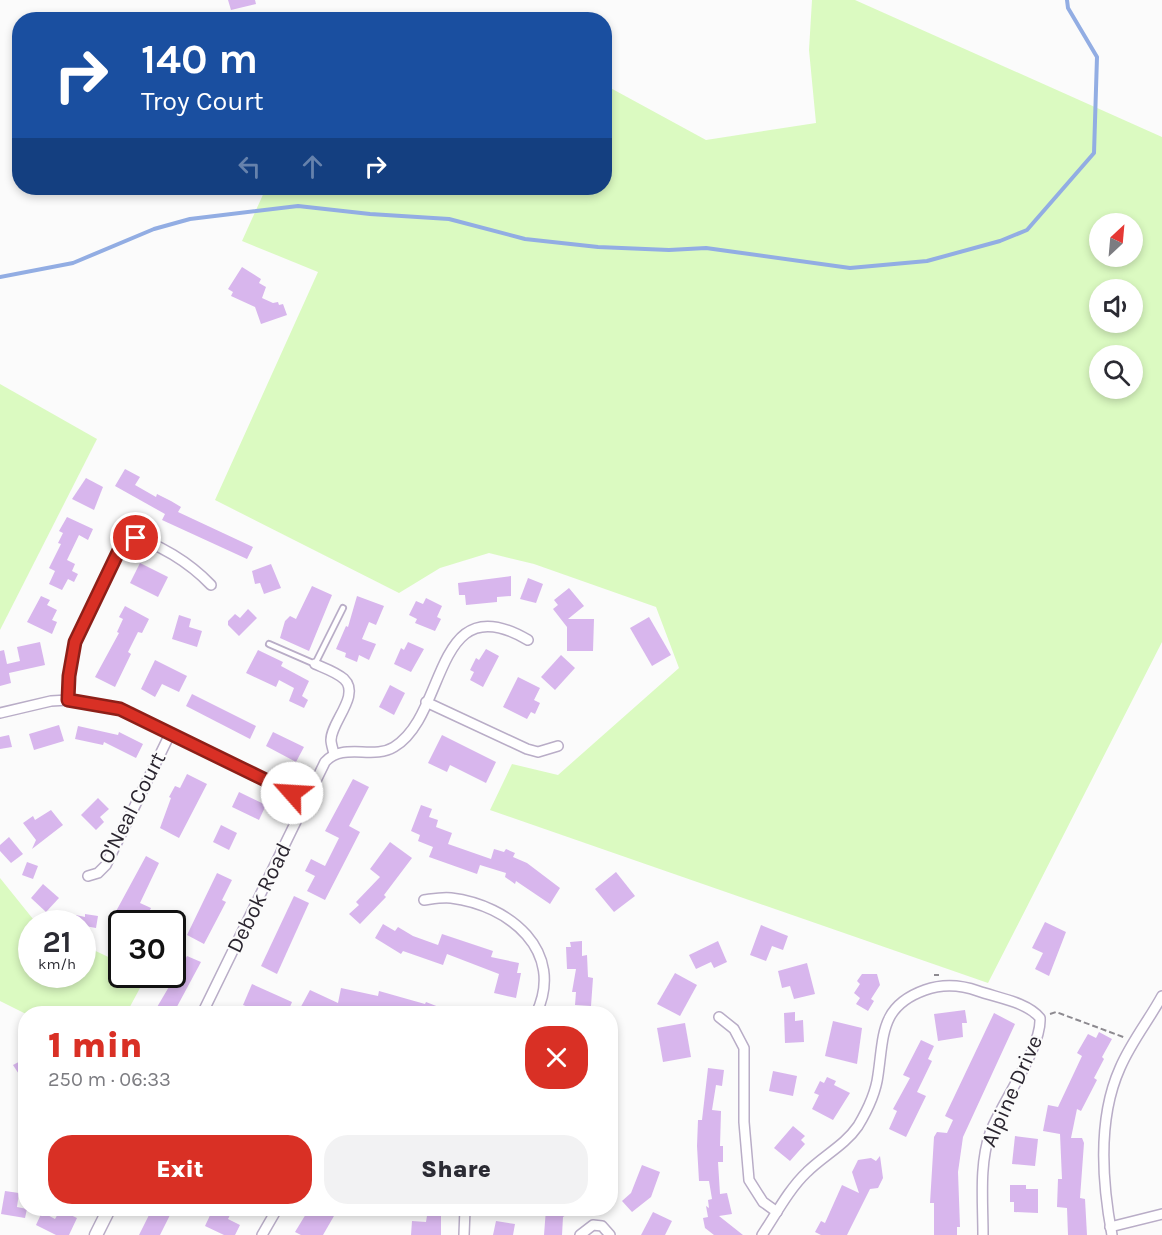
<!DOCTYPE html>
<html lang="en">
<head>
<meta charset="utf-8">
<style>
	:root { --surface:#fff; --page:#f2f2f3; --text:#2b2b33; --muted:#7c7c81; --accent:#d93025 }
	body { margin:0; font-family:Karla,sans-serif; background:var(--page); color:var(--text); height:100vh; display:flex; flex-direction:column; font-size:22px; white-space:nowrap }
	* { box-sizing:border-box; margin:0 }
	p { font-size:20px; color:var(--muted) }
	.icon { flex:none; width:33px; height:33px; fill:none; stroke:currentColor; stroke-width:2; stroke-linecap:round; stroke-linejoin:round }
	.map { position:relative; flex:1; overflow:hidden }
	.panel { position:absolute; left:18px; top:1006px; width:600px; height:210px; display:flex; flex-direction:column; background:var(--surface); border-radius:24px; box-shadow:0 3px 9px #0003 }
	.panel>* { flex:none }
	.banner { position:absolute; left:12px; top:12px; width:600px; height:183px; border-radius:24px; box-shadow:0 3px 9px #0003; background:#1a4fa0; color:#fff; overflow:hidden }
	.needle { width:39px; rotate:26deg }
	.tools { position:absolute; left:1089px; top:213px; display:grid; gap:12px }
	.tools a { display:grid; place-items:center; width:54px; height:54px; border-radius:50%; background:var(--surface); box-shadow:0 3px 9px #0003; font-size:30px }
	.speed { position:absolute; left:18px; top:910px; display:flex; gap:12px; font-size:30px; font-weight:700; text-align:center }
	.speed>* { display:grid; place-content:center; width:78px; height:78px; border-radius:50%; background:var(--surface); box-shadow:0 3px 9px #0003; line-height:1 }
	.speed small { font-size:15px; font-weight:400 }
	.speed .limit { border:3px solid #111; border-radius:9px; background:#fff; color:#111 }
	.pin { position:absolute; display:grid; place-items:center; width:51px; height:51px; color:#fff; margin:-26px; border:3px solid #fff; border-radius:50%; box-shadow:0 2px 6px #0007 }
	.me { position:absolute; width:66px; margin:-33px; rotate:296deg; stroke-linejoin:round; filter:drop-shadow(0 0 4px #0008) }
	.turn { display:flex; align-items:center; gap:21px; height:126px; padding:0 30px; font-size:27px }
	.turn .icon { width:78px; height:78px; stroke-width:2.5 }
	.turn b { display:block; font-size:42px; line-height:51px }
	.lanes { display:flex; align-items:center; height:57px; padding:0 30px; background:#0003; justify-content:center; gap:30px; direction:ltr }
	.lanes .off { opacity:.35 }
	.round { display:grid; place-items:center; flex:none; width:63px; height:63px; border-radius:24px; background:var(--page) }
	.headline { display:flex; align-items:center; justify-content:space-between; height:102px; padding:0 30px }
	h1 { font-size:36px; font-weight:800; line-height:45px; color:var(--accent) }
	.primary-button { display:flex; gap:12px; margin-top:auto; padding:12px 30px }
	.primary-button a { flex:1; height:69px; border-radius:24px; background:var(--accent); color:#fff; font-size:24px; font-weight:800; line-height:69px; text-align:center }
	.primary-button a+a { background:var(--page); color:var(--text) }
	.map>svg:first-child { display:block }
	.green { fill:#dbfac1; fill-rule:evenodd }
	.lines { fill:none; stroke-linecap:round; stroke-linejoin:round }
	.stream { stroke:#92ade3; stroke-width:4 }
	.building { fill:#d8b6ed }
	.service-casing { stroke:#b9adc7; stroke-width:8 }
	.minor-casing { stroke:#b9adc7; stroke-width:12 }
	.tertiary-casing { stroke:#b9adc7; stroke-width:15 }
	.path { stroke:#8d8a90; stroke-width:2; stroke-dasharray:6 3; stroke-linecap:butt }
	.service { stroke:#fff; stroke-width:4.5 }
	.minor { stroke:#fff; stroke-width:9 }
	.tertiary { stroke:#fff; stroke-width:12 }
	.route-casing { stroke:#8d1f18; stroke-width:15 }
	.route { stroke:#d93025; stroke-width:10 }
	.labels { text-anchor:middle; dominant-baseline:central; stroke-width:4.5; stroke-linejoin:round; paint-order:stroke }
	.street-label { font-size:22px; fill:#2a252f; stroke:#fbfbfb }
</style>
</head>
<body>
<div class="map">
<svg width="1162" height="1235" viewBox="0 0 1162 1235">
	<rect width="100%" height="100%" fill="#fbfbfb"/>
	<g class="green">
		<path d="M812,0H855L1162,137V642L988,983L490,810L512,764L558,775L679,668L656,607L534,564L489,553L440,568L399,593L215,500L318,272L242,241L266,188H604L605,85L706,140L816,123L809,50ZM1100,224H1132V256H1100ZM1100,290H1132V322H1100ZM1100,356H1132V388H1100Z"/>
		<path d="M0,384L97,439L0,630Z"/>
		<path d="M0,878L37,924H32V975H82L83,945L121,963L122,975H147L126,1014H26L0,1001Z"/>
	</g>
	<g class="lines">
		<path class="stream" d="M0,277L73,263L154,229L190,219L298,206L370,214L449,219L525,239L598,247L669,250L706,248L850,268L927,261L1000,241L1027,230L1094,153L1097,57L1068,8L1067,0"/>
	</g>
	<g class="building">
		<path d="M228,0H255L256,4L231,10Z"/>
		<path d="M242,267L261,279L259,283L266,287L262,298L273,303L278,302L279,305L283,304L287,315L261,324L255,307L231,296L233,292L228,289Z"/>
		<path d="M125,469L140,477L135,485L156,497L157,494L171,501L181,507L178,512L253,547L247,559L162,520L165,514L115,486Z"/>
		<path d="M86,478L103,487L94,510L72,499Z"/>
		<path d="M67,517L93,529L88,540L79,535L67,560L75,564L72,571L78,574L74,582L68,579L62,590L49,584L55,571L49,568L61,544L58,543L63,533L59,531Z"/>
		<path d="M140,563L168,577L158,597L130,583Z"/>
		<path d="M271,564L281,588L264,594L260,583L255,584L252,571Z"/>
		<path d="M511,576V596L497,597V602L466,605L465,595H459L458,583Z"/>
		<path d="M528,578L543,584L536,603L520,599Z"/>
		<path d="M312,586L332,595L309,651L280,638L285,621L290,616L296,619Z"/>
		<path d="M569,588L584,606L568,619H594L593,651H567V627L553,609L558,605L554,600Z"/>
		<path d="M41,596L50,600L47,605L57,610L52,620L57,622L52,634L27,622Z"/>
		<path d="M357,596L384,606L376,625L369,622L362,639L376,644L369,660L359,655L357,662L345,657L346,653L336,649L346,626L348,627Z"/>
		<path d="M426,598L442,606L437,617L441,619L435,631L415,623L417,619L409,615L416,601L423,604Z"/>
		<path d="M125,606L149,619L142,633L138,632L128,652L131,654L115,687L95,677L119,633L117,632L123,619L119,617Z"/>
		<path d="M248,609L257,618L239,636L228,625V621L235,614L240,618Z"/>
		<path d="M179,615L191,619L189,627L202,631L197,647L172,639Z"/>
		<path d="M649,617L671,655L652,666L630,628Z"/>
		<path d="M40,642L45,665L9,673L11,683L0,686V651L4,650L7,664L20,661L17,647Z"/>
		<path d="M408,642L424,649L411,672L394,664L401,648L404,650Z"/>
		<path d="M486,649L499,656L483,687L470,680L474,672L470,670L476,658L479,660Z"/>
		<path d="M258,650L283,662L281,666L309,681L302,696L308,700L304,708L289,701L294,688L279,680L276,687L246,673Z"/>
		<path d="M561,655L575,668L555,690L541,677Z"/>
		<path d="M155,660L187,676L179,692L162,684L155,697L141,689Z"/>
		<path d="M518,677L540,688L534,700L540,703L535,714L531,712L527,719L503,707Z"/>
		<path d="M390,685L405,693L394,715L379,707Z"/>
		<path d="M192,694L256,726L250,739L186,706Z"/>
		<path d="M59,725L64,741L34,750L29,734Z"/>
		<path d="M78,726L118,735L119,732L143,744L136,758L104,742L103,745L75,739Z"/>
		<path d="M273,732L304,747L296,762L266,746Z"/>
		<path d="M9,735L12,747L0,749V737Z"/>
		<path d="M442,735L496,762L486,783L450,765L447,772L428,763Z"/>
		<path d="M187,774L207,784L179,838L160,828L171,798L169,797L175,786L180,788Z"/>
		<path d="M353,779L369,787L349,826L360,832L325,900L307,891L315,876L305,871L311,859L325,866L339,838L325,831Z"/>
		<path d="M239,792L266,805L259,820L232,807Z"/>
		<path d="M98,798L109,809L100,817L104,822L96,830L81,815Z"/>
		<path d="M421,805L432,809L429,817L438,820L436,827L452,833L448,844L491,859L494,849L504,852L506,849L515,853L513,857L527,863L560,888L550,904L516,881L515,884L505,877L506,873L480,865L477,874L429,857L433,847L418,841L420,835L411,831Z"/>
		<path d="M51,810L63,825L32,849L36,840L23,823L33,816L35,820Z"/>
		<path d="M221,825L237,833L229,850L213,842Z"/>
		<path d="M9,837L23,854L11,863L0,851V845Z"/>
		<path d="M390,842L412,858L384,895L386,897L360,924L349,914L359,905L356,902L380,877L370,869Z"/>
		<path d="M146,856L159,863L140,903L151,908L143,924H132L114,915Z"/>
		<path d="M27,862L38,866L33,879L22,875Z"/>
		<path d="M616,872L635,896L614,912L595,889Z"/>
		<path d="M217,873L232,880L222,900L226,902L204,944L187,935Z"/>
		<path d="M43,884L59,898L46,912L31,898Z"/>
		<path d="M294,896L309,903L277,974L261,966Z"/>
		<path d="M85,914L98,916L96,928L74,924L76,915L85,917Z"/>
		<path d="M1045,922L1066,932L1049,976L1035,969L1043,953L1032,948Z"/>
		<path d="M383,924L395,931L398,927L413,936L438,945L442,934L493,951L491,957L519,963L517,973H521L516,998L494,993L499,974L447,954L443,965L403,951L401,954L375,938Z"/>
		<path d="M761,925L788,936L783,950L772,946L766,961L750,955Z"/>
		<path d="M582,941V956L587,955L588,977L593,978L591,1006L575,1005L576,992H572L576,969H567L566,947H571L570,942Z"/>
		<path d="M718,941L727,962L714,968L711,962L696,969L689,955Z"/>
		<path d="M187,956L201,962L173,1014H153Z"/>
		<path d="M807,963L815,994L794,999L790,986L782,988L778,971Z"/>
		<path d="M675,973L697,985L680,1016L657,1004Z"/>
		<path d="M862,974H877L880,985L871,999L874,1001L868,1011L856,1004L860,998L854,993L860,984L857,981Z"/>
		<path d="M252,984L292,1002L287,1014H266L243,1005Z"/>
		<path d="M341,988L378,996L379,991L425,1004L426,1002L457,1014H377L363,1010L362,1014H348V1011L326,1006L322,1014H297L310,990L338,1003Z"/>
		<path d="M965,1010L967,1023H962L963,1037L938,1041L934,1014Z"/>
		<path d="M795,1012V1021L803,1020L804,1042L785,1043L784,1013Z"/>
		<path d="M994,1013L1015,1024L963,1137L958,1172L960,1227H957V1235H934V1203H930L934,1137L937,1132L947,1133L953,1120L945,1116Z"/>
		<path d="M833,1021L862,1028L857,1064L825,1056Z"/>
		<path d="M685,1023L691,1057L663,1062L657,1028Z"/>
		<path d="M1099,1032L1112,1039L1102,1057L1104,1059L1094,1078L1097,1080L1081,1111L1077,1109L1071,1138H1082L1084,1143L1080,1198L1085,1199L1087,1235H1068L1067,1208L1057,1207L1058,1179H1062L1060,1134L1043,1131L1048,1105L1058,1107L1082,1056L1077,1053L1088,1034L1096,1038Z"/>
		<path d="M921,1040L934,1046L928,1059L932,1061L917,1092L926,1096L906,1137L889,1129L897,1111L893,1109L910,1078L903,1075Z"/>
		<path d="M26,1058V1085L13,1065Z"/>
		<path d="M708,1068L724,1070L722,1086L716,1085L712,1110L721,1111L720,1146H723V1162H718L720,1194L727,1193L732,1214L719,1216L743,1235H714L705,1228L703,1218L708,1217L706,1206L709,1208L708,1200L712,1199L709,1181H699L697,1146L698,1120H702Z"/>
		<path d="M773,1071L797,1076L793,1096L769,1091Z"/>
		<path d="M827,1077L836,1081L834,1085L850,1093L833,1120L812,1109L819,1095L814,1093L820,1081L824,1083Z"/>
		<path d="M793,1126L805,1136L801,1140L805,1144L790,1161L774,1148Z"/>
		<path d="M1015,1136L1038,1139L1035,1166L1012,1164Z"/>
		<path d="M880,1156L883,1178L878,1188L870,1189L847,1235H821L815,1232L821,1221L825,1223L842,1185L859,1193L852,1172L858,1160L871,1158L876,1161Z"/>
		<path d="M642,1165L660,1172L651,1197L632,1212L622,1201L631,1193Z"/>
		<path d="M1010,1185H1026V1189H1038V1213L1014,1212V1202H1010Z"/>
		<path d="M5,1191L19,1193L17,1207L27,1209L25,1218L1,1214Z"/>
		<path d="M152,1209H173L160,1235H139Z"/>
		<path d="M213,1209H233L228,1219L240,1225L235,1235H224L205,1226Z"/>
		<path d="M309,1209H338L323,1235H301L295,1232Z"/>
		<path d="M428,1209H441V1235H411L412,1221L426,1222Z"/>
		<path d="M546,1209H575L563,1217L562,1235H544Z"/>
		<path d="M60,1210L77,1218L69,1235H56L36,1225L42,1212L55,1219Z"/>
		<path d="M653,1212L672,1221L665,1235H641Z"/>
		<path d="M496,1221L515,1224L513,1235H493Z"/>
	</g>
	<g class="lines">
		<defs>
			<path id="service" d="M269,644L315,664L343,608"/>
			<g id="minor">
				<path d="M315,664C324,668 336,672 344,679C361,695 331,722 331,740C331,744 333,749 334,754"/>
				<path d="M68,700L69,676L75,642L119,548L128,537C157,541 191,564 211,585"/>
				<path d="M426,702L527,749L538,752L558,746"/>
				<path d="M0,713L51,701L68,700L120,709L307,800"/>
				<path d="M88,876L98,873L106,865L170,734"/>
				<path d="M424,900C432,899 442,897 451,898C509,905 566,951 536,1014"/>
				<path d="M202,1014L325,762C343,742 373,760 394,747C448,715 433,584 528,640"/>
				<path d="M719,1017L734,1029L744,1048V1122L749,1180L763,1202L777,1212"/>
				<path d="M1110,1227L1162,1214"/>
				<path d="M262,1235L277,1209"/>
				<path d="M464,1235L465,1209"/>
				<path d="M580,1235L593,1225L602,1226L610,1235"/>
				<path d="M762,1235C776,1214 789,1189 807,1172C823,1156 845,1145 858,1126C867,1111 876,1092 878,1075C884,1035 880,1006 925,990C942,984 961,985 978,991C998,998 1027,1002 1040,1018C1042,1048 1001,1103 990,1133C979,1165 983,1201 983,1235"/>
				<path d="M1112,1235C1102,1182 1098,1117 1120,1068C1131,1042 1149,1020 1162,996"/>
			</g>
			<path id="tertiary" d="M96,1235L109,1209"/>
		</defs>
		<use href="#service" class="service-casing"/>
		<use href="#minor" class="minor-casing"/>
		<use href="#tertiary" class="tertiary-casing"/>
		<g class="path">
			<path d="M934,975H939"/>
			<path d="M1050,1014L1056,1012L1126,1038"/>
		</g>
		<use href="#service" class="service"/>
		<use href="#minor" class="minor"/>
		<use href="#tertiary" class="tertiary"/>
	</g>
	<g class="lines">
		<defs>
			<path id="route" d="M136,538L128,537L123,542L75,642L69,676L68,700L120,709L292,793"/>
		</defs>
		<use href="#route" class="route-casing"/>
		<use href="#route" class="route"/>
	</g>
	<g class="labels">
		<g class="street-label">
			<text transform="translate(132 808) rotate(-63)">O'Neal Court</text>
			<text transform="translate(259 898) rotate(-64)">Debok Road</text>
			<text transform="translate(1012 1091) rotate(-66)">Alpine Drive</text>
		</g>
	</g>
</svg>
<div class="tools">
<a><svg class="needle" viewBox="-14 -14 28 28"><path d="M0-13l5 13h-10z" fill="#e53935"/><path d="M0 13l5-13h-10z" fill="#7c7c81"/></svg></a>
<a><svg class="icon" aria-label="sound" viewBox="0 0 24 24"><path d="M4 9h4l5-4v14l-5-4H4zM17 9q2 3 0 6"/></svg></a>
<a><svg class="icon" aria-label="search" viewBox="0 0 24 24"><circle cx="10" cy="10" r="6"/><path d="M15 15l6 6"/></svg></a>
</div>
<div class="speed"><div>21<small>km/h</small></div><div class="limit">30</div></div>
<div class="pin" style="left:136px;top:538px;background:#d93025"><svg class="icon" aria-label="arrive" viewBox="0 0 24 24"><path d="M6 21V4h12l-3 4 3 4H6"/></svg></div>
<svg class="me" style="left:292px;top:793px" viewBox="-20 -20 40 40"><circle r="19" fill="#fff"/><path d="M0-13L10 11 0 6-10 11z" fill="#d93025"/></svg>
<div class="banner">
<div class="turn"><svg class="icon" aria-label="right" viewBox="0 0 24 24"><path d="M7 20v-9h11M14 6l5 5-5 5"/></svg><div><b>140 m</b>Troy Court</div></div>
<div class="lanes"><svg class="icon off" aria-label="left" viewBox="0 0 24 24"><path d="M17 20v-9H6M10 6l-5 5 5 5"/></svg><svg class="icon off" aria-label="ahead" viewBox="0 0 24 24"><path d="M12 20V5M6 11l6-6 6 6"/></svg><svg class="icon" aria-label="right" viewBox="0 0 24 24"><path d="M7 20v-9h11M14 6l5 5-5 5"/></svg></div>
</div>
<section class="panel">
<div class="headline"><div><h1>1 min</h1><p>250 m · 06:33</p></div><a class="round" style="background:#d93025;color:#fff"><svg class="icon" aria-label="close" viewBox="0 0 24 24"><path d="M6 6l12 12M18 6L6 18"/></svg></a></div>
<div class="primary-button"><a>Exit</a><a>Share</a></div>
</section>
</div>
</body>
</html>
